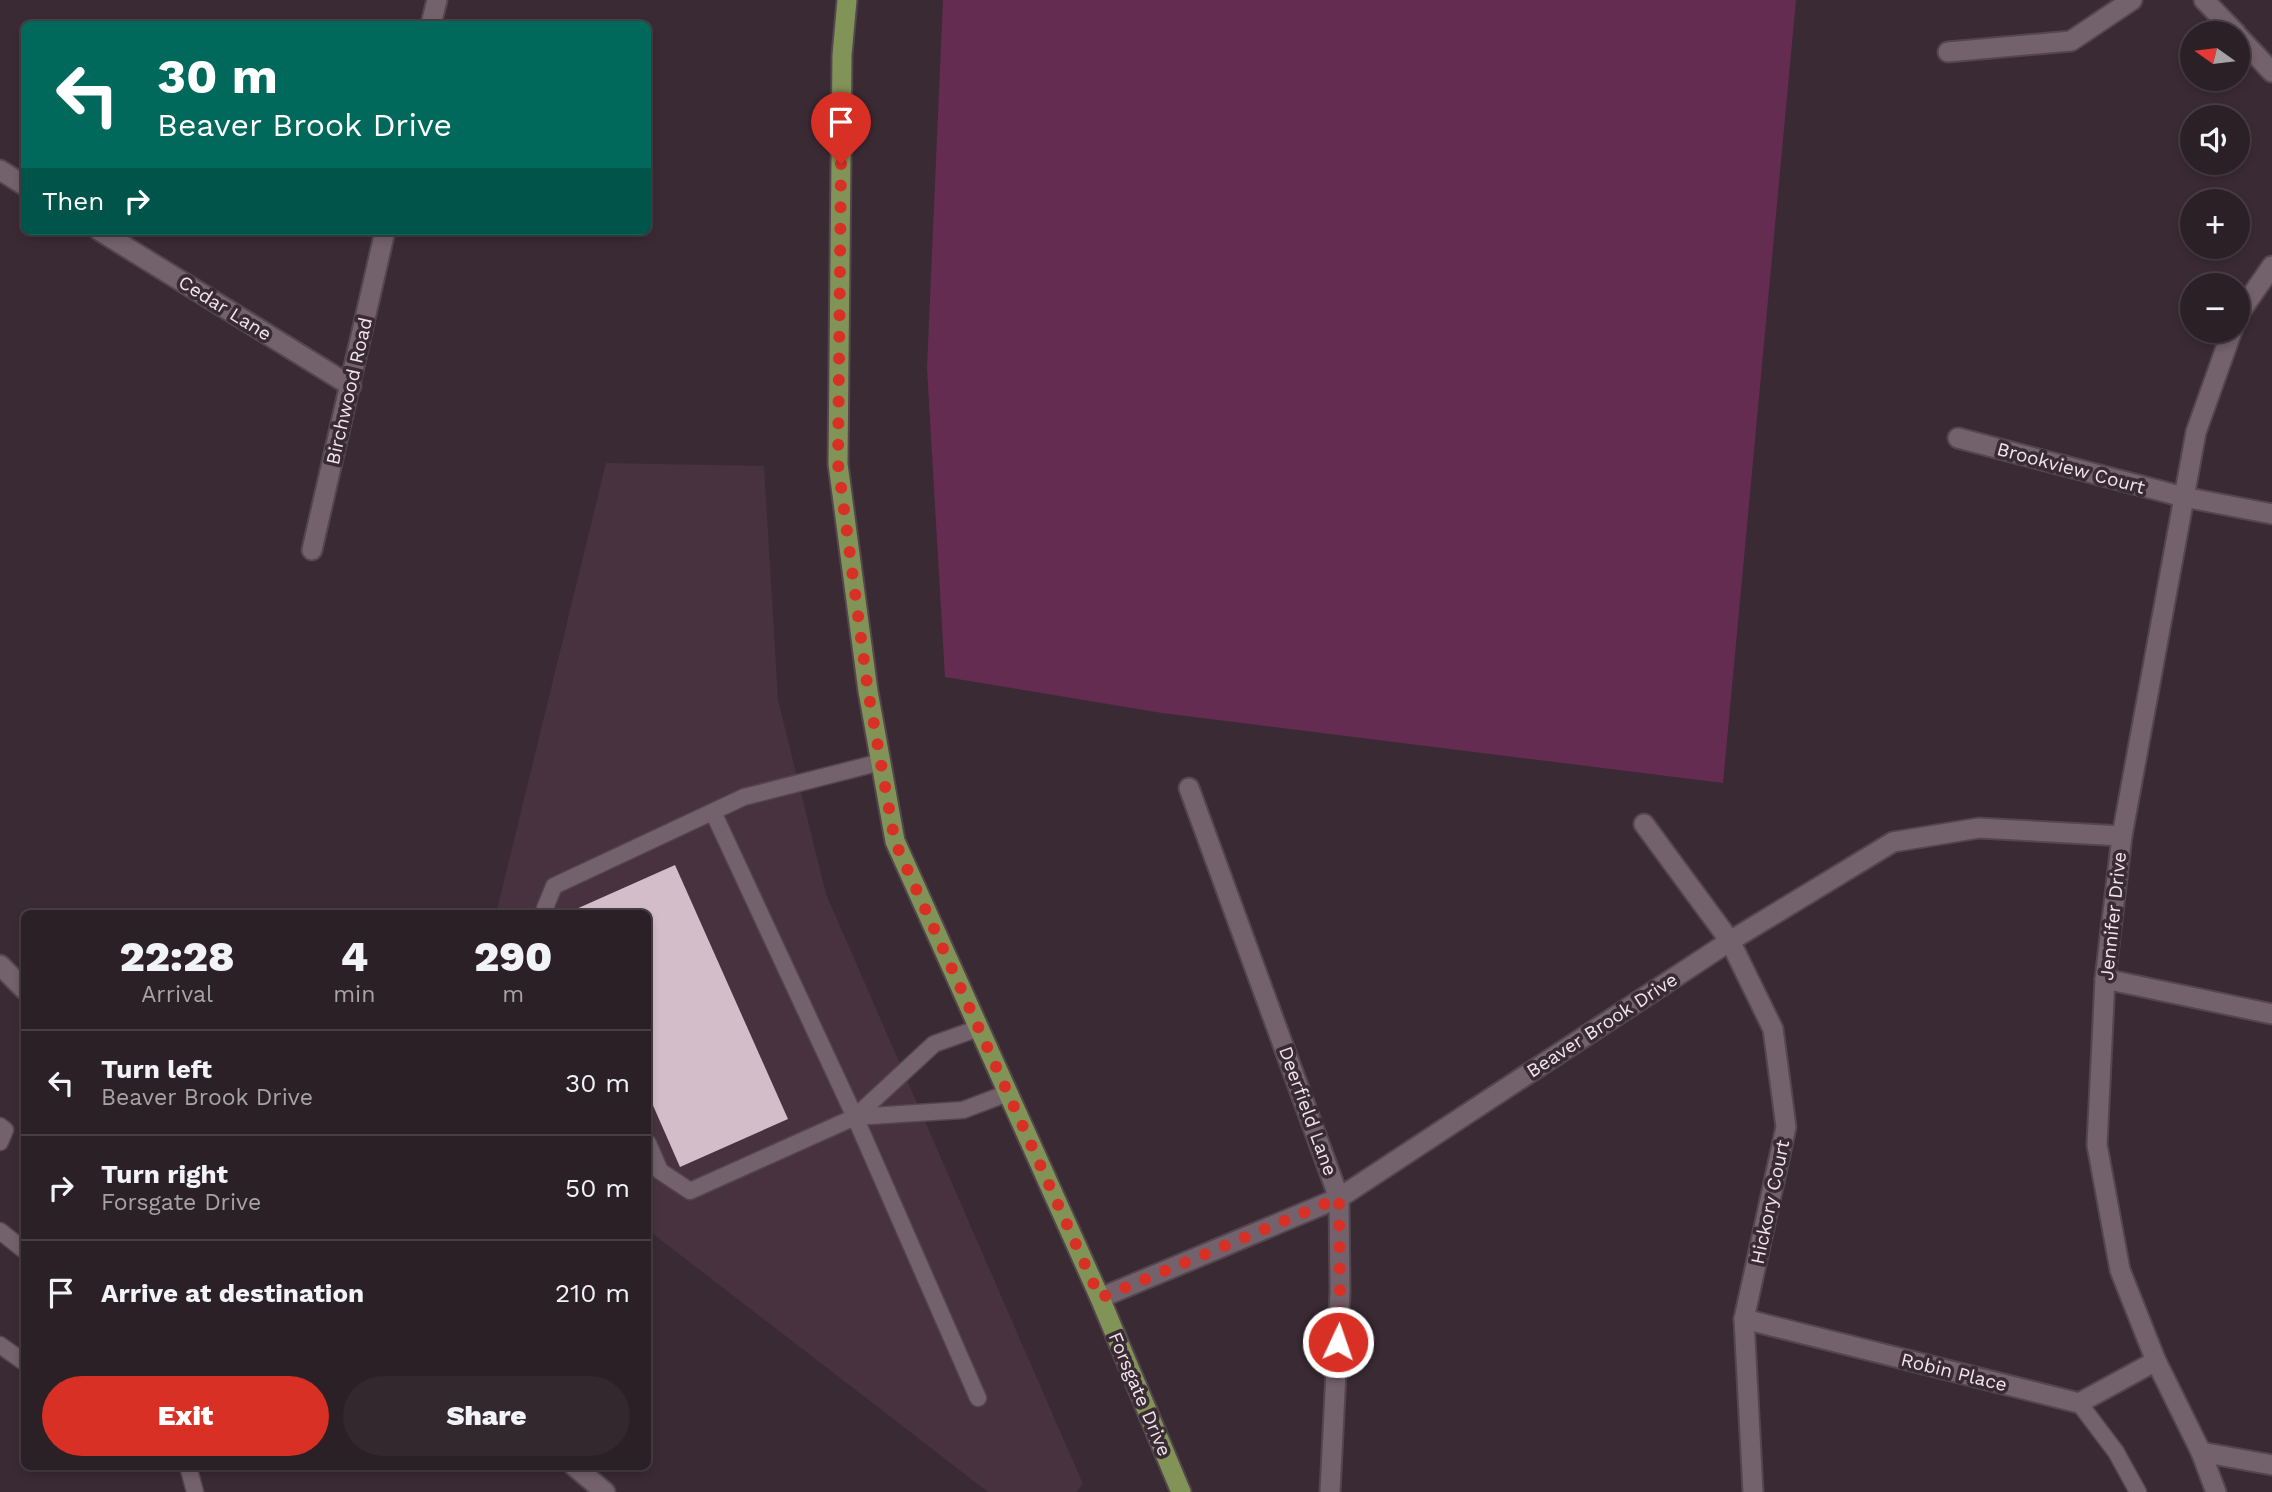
<!DOCTYPE html>
<html lang="en">
<head>
<meta charset="utf-8">
<style>
	:root { --surface:#2c2027; --page:#34282f; --text:#f1f3f6; --muted:#a6a3a7; --line:#483e44; --accent:#d93025 }
	body { margin:0; font-family:"Work Sans",sans-serif; background:var(--page); color:var(--text); height:100vh; display:flex; flex-direction:column; font-size:26px; white-space:nowrap }
	* { box-sizing:border-box; margin:0 }
	p { font-size:23px; color:var(--muted) }
	.icon { flex:none; width:38px; height:38px; fill:none; stroke:currentColor; stroke-width:2; stroke-linecap:round; stroke-linejoin:round }
	.map { position:relative; flex:1; overflow:hidden }
	.sheet { position:absolute; left:21px; top:910px; width:630px; height:560px; display:flex; flex-direction:column; background:var(--surface); border-radius:10px; box-shadow:0 4px 10px #0003,0 0 0 2px var(--line) }
	.sheet>* { flex:none }
	.banner { position:absolute; left:21px; top:21px; width:630px; height:214px; border-radius:10px; box-shadow:0 4px 10px #0003,0 0 0 2px var(--line); background:#00695c; color:#fff; overflow:hidden }
	.needle { width:46px; rotate:284deg }
	.tools { position:absolute; left:2180px; top:21px; display:grid; gap:14px }
	.tools a { display:grid; place-items:center; width:70px; height:70px; border-radius:50%; background:var(--surface); box-shadow:0 4px 10px #0003,0 0 0 2px var(--line); font-size:35px }
	.pin { position:absolute; display:grid; place-items:center; width:60px; height:60px; color:#fff; margin:-72px -30px; border-radius:50% 50% 50% 0; rotate:-45deg; box-shadow:0 0 7px #0007 }
	.pin .icon { rotate:45deg }
	.me { position:absolute; width:77px; margin:-38px; rotate:3deg; stroke-linejoin:round; filter:drop-shadow(0 0 5px #0008) }
	.turn { display:flex; align-items:center; gap:24px; height:147px; padding:0 21px; font-size:32px }
	.turn .icon { width:91px; height:91px; stroke-width:2.5 }
	.turn b { display:block; font-size:49px; line-height:60px }
	.then { display:flex; align-items:center; height:66px; padding:0 21px; background:#0003; gap:14px; font-size:26px }
	.eta { display:flex; justify-content:space-evenly; align-items:center; height:119px; text-align:center }
	.eta b { font-size:42px; font-weight:800; line-height:49px }
	.button { display:flex; gap:14px; margin-top:auto; padding:14px 21px }
	.button a { flex:1; height:80px; border-radius:42px; background:var(--accent); color:#fff; font-size:28px; font-weight:800; line-height:80px; text-align:center }
	.button a+a { background:var(--page); color:var(--text) }
	ul { padding:0; list-style:none }
	li { display:flex; align-items:center; gap:21px; height:105px; padding:0 21px; border-top:2px solid var(--line) }
	li div { flex:1 }
	li b { display:block; font-size:26px }
	li em { font-style:normal }
	.map>svg:first-child { display:block }
	.built { fill:#48323f }
	.green { fill:#652c51 }
	.building { fill:#d2bdc9 }
	.lines { fill:none; stroke-linecap:round; stroke-linejoin:round }
	.service-casing { stroke:#53464d; stroke-width:19 }
	.minor-casing { stroke:#53464d; stroke-width:23 }
	.tertiary-casing { stroke:#53464d; stroke-width:23 }
	.primary-casing { stroke:#53464d; stroke-width:23 }
	.service { stroke:#73616b; stroke-width:16 }
	.minor { stroke:#73616b; stroke-width:19 }
	.tertiary { stroke:#73616b; stroke-width:19 }
	.primary { stroke:#829357; stroke-width:19 }
	.route { stroke:#d93025; stroke-width:12; stroke-dasharray:0 21.6 }
	.labels { text-anchor:middle; dominant-baseline:central; stroke-width:7; stroke-linejoin:round; paint-order:stroke }
	.street-label { font-size:19px; fill:#f1e6ec; stroke:#3a2a34 }
</style>
</head>
<body>
<div class="map">
<svg width="2272" height="1492" viewBox="0 0 2272 1492">
	<rect width="100%" height="100%" fill="#3a2a34"/>
	<path class="built" d="M606,463L764,466L778,700L826,894L1083,1484L1076,1492H988L648,1230V914H496Z"/>
	<path class="green" d="M943,0H1796L1723,783L1162,713L945,677L927,368Z"/>
	<path class="building" d="M675,865L788,1119L680,1167L648,1094V914H565Z"/>
	<g class="lines">
		<defs>
			<g id="service">
				<path d="M713,812L855,1117L978,1398"/>
				<path d="M548,914L545,908L554,886L744,797L881,762"/>
				<path d="M855,1117L963,1110L1008,1093"/>
				<path d="M0,1126L5,1130L0,1142"/>
				<path d="M648,1143L660,1171L690,1191L855,1117L934,1044L979,1028"/>
				<path d="M0,1231L24,1250"/>
				<path d="M0,1345L24,1362"/>
				<path d="M2079,1403L2116,1452L2138,1492"/>
				<path d="M188,1466L195,1492"/>
			</g>
			<g id="minor">
				<path d="M2204,0L2236,33"/>
				<path d="M431,24L437,0"/>
				<path d="M2238,36L2272,72"/>
				<path d="M1948,52L2071,41L2132,0"/>
				<path d="M0,170L24,185"/>
				<path d="M100,231L351,386"/>
				<path d="M2238,315L2272,266"/>
				<path d="M1958,438L2184,497L2272,514"/>
				<path d="M312,550L385,231"/>
				<path d="M1189,788L1339,1198L1340,1292L1330,1492"/>
				<path d="M1644,824L1730,941L1773,1029L1786,1127L1744,1319L1753,1492"/>
				<path d="M2105,979L2272,1014"/>
				<path d="M1100,1298L1339,1198L1730,941L1893,842L1979,828L2122,836"/>
				<path d="M1744,1319L2079,1403L2156,1361"/>
				<path d="M2201,1452L2272,1465"/>
				<path d="M2216,1492L2201,1452L2156,1361L2120,1270L2097,1145L2105,979L2122,836L2196,432L2232,331"/>
			</g>
			<g id="tertiary">
				<path d="M0,965L24,989"/>
				<path d="M574,1466L605,1492"/>
			</g>
			<path id="primary" d="M847,0L842,55L838,464L868,691L895,841L1100,1298L1181,1492"/>
		</defs>
		<use href="#service" class="service-casing"/>
		<use href="#minor" class="minor-casing"/>
		<use href="#tertiary" class="tertiary-casing"/>
		<use href="#primary" class="primary-casing"/>
		<use href="#service" class="service"/>
		<use href="#minor" class="minor"/>
		<use href="#tertiary" class="tertiary"/>
		<use href="#primary" class="primary"/>
	</g>
	<g class="lines">
		<path class="route" d="M841,164L838,464L868,691L895,842L1100,1298L1339,1198L1340,1292L1338,1342"/>
	</g>
	<g class="labels">
		<g class="street-label">
			<text transform="translate(225 308) rotate(32)">Cedar Lane</text>
			<text transform="translate(349 391) rotate(-77)">Birchwood Road</text>
			<text transform="translate(2071 468) rotate(15)">Brookview Court</text>
			<text transform="translate(2113 916) rotate(-84)">Jennifer Drive</text>
			<text transform="translate(1602 1025) rotate(-33)">Beaver Brook Drive</text>
			<text transform="translate(1308 1111) rotate(70)">Deerfield Lane</text>
			<text transform="translate(1770 1202) rotate(-78)">Hickory Court</text>
			<text transform="translate(1954 1372) rotate(14)">Robin Place</text>
			<text transform="translate(1140 1394) rotate(67)">Forsgate Drive</text>
		</g>
	</g>
</svg>
<div class="tools">
<a><svg class="needle" viewBox="-14 -14 28 28"><path d="M0-13l5 13h-10z" fill="#e53935"/><path d="M0 13l5-13h-10z" fill="#a6a3a7"/></svg></a>
<a><svg class="icon" aria-label="sound" viewBox="0 0 24 24"><path d="M4 9h4l5-4v14l-5-4H4zM17 9q2 3 0 6"/></svg></a>
<a>+</a>
<a>−</a>
</div>
<div class="pin" style="left:841px;top:164px;background:#d93025"><svg class="icon" aria-label="arrive" viewBox="0 0 24 24"><path d="M6 21V4h12l-3 4 3 4H6"/></svg></div>
<svg class="me" style="left:1338px;top:1342px" viewBox="-20 -20 40 40"><circle r="17" fill="#d93025" stroke="#fff" stroke-width="3"/><path d="M0-11L8 9 0 5-8 9z" fill="#fff"/></svg>
<div class="banner">
<div class="turn"><svg class="icon" aria-label="left" viewBox="0 0 24 24"><path d="M17 20v-9H6M10 6l-5 5 5 5"/></svg><div><b>30 m</b>Beaver Brook Drive</div></div>
<div class="then">Then<svg class="icon" aria-label="right" viewBox="0 0 24 24"><path d="M7 20v-9h11M14 6l5 5-5 5"/></svg></div>
</div>
<section class="sheet">
<div class="eta">
<div><b>22:28</b><p>Arrival</p></div>
<div><b>4</b><p>min</p></div>
<div><b>290</b><p>m</p></div>
</div>
<ul>
<li><svg class="icon" aria-label="left" viewBox="0 0 24 24"><path d="M17 20v-9H6M10 6l-5 5 5 5"/></svg><div><b>Turn left</b><p>Beaver Brook Drive</p></div><em>30 m</em></li>
<li><svg class="icon" aria-label="right" viewBox="0 0 24 24"><path d="M7 20v-9h11M14 6l5 5-5 5"/></svg><div><b>Turn right</b><p>Forsgate Drive</p></div><em>50 m</em></li>
<li><svg class="icon" aria-label="arrive" viewBox="0 0 24 24"><path d="M6 21V4h12l-3 4 3 4H6"/></svg><div><b>Arrive at destination</b></div><em>210 m</em></li>
</ul>
<div class="button"><a>Exit</a><a>Share</a></div>
</section>
</div>
</body>
</html>
